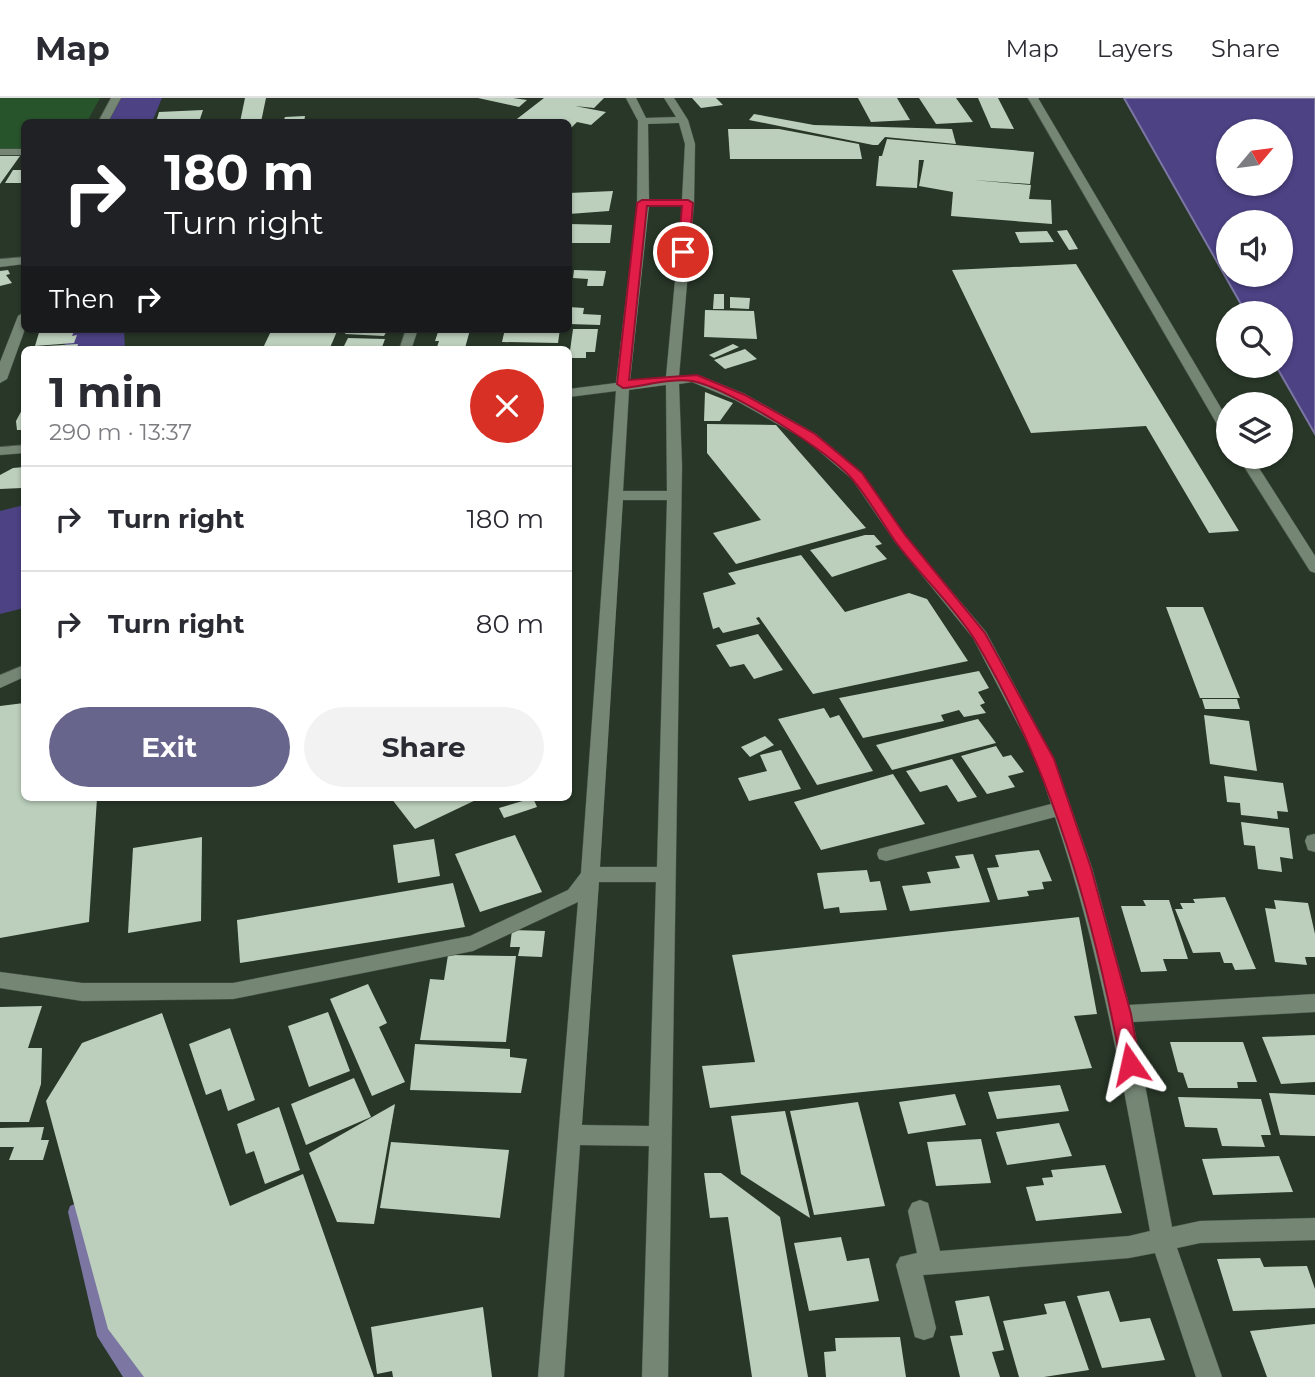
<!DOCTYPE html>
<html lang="en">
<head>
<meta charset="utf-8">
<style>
	:root { --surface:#fff; --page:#f2f2f3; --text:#2b2b33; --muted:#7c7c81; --line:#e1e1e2; --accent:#68658c }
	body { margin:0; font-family:Montserrat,sans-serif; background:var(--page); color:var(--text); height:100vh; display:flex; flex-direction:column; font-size:26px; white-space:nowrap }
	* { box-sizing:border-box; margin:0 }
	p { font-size:23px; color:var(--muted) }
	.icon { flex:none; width:38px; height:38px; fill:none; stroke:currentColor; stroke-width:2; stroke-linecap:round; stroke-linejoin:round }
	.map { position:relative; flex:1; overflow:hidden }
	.side { position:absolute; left:21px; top:248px; width:551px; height:455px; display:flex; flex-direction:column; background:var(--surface); border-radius:10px; box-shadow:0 2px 5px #0004 }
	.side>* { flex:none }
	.top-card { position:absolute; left:21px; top:21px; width:551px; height:214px; border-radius:10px; box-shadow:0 2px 5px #0004; background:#202124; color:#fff; overflow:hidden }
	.needle { width:46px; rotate:61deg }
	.fabs { position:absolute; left:1216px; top:21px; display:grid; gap:14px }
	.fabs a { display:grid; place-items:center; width:77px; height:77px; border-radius:50%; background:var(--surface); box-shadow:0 2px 5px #0004; font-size:35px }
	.pin { position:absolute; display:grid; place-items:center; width:60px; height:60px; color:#fff; margin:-30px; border:4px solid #fff; border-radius:50%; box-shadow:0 2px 7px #0007 }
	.me { position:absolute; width:77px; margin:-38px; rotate:349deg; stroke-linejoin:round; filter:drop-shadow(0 0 5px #0008) }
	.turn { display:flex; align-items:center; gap:24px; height:147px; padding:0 28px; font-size:32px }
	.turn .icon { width:91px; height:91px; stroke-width:2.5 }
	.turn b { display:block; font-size:49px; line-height:60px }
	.then { display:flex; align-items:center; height:66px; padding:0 28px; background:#0003; gap:14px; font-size:26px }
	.round { display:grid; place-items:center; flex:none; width:74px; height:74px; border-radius:37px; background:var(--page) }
	.headline { display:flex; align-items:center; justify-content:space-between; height:119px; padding:0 28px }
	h1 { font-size:42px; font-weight:700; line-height:52px }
	.primary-button { display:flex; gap:14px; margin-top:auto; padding:14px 28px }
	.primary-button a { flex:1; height:80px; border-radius:42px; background:var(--accent); color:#fff; font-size:28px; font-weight:700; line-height:80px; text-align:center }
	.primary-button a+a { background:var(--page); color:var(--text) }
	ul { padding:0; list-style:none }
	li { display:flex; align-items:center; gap:21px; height:105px; padding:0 28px; border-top:2px solid var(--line) }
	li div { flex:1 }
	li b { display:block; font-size:26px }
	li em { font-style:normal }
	header { display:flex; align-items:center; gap:42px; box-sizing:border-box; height:98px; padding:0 35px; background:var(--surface); border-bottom:2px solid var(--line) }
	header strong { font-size:33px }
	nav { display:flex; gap:38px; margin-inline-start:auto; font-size:24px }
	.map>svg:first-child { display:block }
	.green { fill:#28542b }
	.water { fill:#4c4284; stroke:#7b76a2; stroke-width:2; fill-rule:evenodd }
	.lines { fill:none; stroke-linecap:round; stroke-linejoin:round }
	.stream { fill:#7b76a2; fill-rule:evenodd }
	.river { fill:#4c4284; fill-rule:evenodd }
	.building { fill:#bccfbc }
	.minor-casing { stroke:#485548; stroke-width:1 }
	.minor { fill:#758675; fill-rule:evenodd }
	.route { fill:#e11d48; stroke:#92132f; stroke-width:2 }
</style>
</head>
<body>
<header>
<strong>Map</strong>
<nav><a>Map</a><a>Layers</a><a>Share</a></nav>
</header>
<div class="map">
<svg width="1315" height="1279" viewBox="0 0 1315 1279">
	<rect width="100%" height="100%" fill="#283728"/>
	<path class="green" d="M0,0H100L87,24H24V51H0Z"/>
	<path class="water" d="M1124,0H1315V336L1276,268H1281V215H1246ZM1228,33H1281V86H1228ZM1228,124H1281V177H1228Z"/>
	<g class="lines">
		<path class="stream" d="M77,1105L84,1108L86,1114L116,1234L145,1279H123L97,1238L68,1114L70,1108Z"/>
		<g class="river">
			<path d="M116,0H162L152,24H106Z"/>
			<path d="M66,231H124L125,252H65Z"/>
			<path d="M24,407V510L0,516V413Z"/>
		</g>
	</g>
	<g class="building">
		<path d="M245,0H266L261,24H240Z"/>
		<path d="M478,0H513L527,2L519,9Z"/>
		<path d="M544,0H604L594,10L575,8L606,14L591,27L577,24L569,32V24H513Z"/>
		<path d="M692,0H716L723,7L701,10Z"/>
		<path d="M858,0H897L910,22L871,24Z"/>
		<path d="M919,0H956L973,24L936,26Z"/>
		<path d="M978,0H998L1014,31L991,30Z"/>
		<path d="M203,12L199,24H156L159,14Z"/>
		<path d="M754,16L814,27L952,31L956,46L885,39L878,47H873L749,22Z"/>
		<path d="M305,18L304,24H283L285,19Z"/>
		<path d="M728,31H779L859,46L862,61H730Z"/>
		<path d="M887,41L1034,54L1030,86L973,82L1031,87L1029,101L1051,102L1052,126L951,118L953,94L919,88L924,62H919L917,90L876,88L879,58H882Z"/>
		<path d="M0,58H20L0,86Z"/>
		<path d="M13,72H24V85H5Z"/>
		<path d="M613,93L609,113L569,116V95Z"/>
		<path d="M569,126L612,127L610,145H569Z"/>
		<path d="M1067,132L1078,151L1069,152L1057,133Z"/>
		<path d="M1047,133L1054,144L1020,145L1015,134Z"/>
		<path d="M1076,166L1239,433L1209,435L1146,328L1031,335L952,172Z"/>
		<path d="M8,172L10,176L6,177L12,185L0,188V173Z"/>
		<path d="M574,172L606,173L603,188H587L588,181L573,180Z"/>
		<path d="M714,196H724V211H713Z"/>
		<path d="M730,199L750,200L749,211L730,210Z"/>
		<path d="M569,209L584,210L583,216L601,217L600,227L569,226Z"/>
		<path d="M705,212L754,213L757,241L704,239Z"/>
		<path d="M40,231H75L72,238L77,237L74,245L35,248Z"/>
		<path d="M272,231H338L329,252H262Z"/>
		<path d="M347,231H388L384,238L345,236Z"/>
		<path d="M439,231L470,232L465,250L437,249L439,243H435Z"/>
		<path d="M505,231H560L558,245L502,244Z"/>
		<path d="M573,231H598L595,254H586V260H569Z"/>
		<path d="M348,240L385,241L381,252H342Z"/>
		<path d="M78,246L76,252H31V249Z"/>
		<path d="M733,246L739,249L714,260L709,257Z"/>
		<path d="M745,251L757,261L725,271L714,262Z"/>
		<path d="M705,294L733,305L720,323H704Z"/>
		<path d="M24,308V332H17L16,323Z"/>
		<path d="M707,326L776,327L866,430L736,466L713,435L761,422L707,355Z"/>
		<path d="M24,369L22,390L0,391V377L13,370Z"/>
		<path d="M865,437H874L882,446L875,448L887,461L832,479L810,452Z"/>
		<path d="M801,457L845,514L909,495L927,501L968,563L813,596L759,519L756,520L760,526L723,535L719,529L713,531L703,495L736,486L728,475Z"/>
		<path d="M1166,509H1203L1240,600H1200Z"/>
		<path d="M758,536L783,572L754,581L744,566L730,569L716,547Z"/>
		<path d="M979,573L989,590L978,594L985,605L980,607L986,615L964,619L959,612L941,617L944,623L863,640L839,600Z"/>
		<path d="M1202,601H1237L1240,611H1205Z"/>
		<path d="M24,605V700H97L89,824L0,840V608Z"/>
		<path d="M824,610L830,620L839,617L873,673L817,687L778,621Z"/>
		<path d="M1204,617L1249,623L1257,673L1210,666Z"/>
		<path d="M978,621L996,645L892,672L876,647Z"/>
		<path d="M765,638L774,647L750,659L741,649Z"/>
		<path d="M996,648L1003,659L1011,657L1024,674L1008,678L1015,689L987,696L961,658Z"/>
		<path d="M781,652L801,691L749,703L738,680L767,673L760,657Z"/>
		<path d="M952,661L977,699L958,704L947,687L920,694L906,673Z"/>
		<path d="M893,676L925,726L821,752L794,704Z"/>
		<path d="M1224,678L1283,685L1288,714L1277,713L1278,721L1241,717L1240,705L1227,704Z"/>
		<path d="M391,700H480L415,731Z"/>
		<path d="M533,700L537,709L504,720L499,710Z"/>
		<path d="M1241,724L1289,730L1293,761L1280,759L1282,774L1258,771L1255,748L1244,747Z"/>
		<path d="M515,737L542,794L480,814L455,756Z"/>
		<path d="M202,739L201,823L128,835L133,750Z"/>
		<path d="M434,741L440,778L398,785L393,747Z"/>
		<path d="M1039,752L1052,783L1042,784L1044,791L1027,793L1029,798L998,802L987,770L999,769L995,757Z"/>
		<path d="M973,756L990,804L910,813L902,788L931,785L927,774L960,770L955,758Z"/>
		<path d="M867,772L870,784L880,783L887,812L840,815L839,809L824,811L817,775Z"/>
		<path d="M453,785L465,829L240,865L237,822Z"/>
		<path d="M1225,799L1256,871L1235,872L1232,865H1224L1220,854L1193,855L1175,811H1183L1180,805H1195L1193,801Z"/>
		<path d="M1143,802H1169L1188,861H1163L1167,873L1141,874L1121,808H1146Z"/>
		<path d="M1274,802L1308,805L1315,836V859H1305L1307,867L1275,864L1265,810L1276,811Z"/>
		<path d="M1079,819L1097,916L1074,918L1092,970L710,1010L702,968L755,964L732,857Z"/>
		<path d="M512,832L545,833L542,859L518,858L520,849H510Z"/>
		<path d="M448,857L516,858L506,944L420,942L430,881L444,882Z"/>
		<path d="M368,886L387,925L379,929L405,984L372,998L330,901Z"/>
		<path d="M42,908L28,950H42L41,986L29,1024H0V909Z"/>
		<path d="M328,914L350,973L309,989L288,928Z"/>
		<path d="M162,915L230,1108L303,1076L374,1279H144L108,1231L46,1003L82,945Z"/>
		<path d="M230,930L255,1002L228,1013L221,991L206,997L189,946Z"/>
		<path d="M1315,937V984L1281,986L1262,939Z"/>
		<path d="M1170,944H1243L1257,984H1237L1238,990H1188L1183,975L1178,974Z"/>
		<path d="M415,946L510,951V959L527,961L521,995L410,992Z"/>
		<path d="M354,980L371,1019L306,1047L291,1006Z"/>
		<path d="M1060,987L1069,1013L997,1021L988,994Z"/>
		<path d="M1269,995L1315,997V1038L1280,1037Z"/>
		<path d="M955,996L966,1027L908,1036L899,1004Z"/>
		<path d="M1178,999L1261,1001L1271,1037H1261L1265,1049L1222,1048L1217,1030L1185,1029Z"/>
		<path d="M858,1004L885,1108L814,1117L790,1013Z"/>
		<path d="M395,1006L374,1126L337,1124L309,1055Z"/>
		<path d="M279,1009L300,1072L265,1086L254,1053L246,1056L237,1026Z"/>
		<path d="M785,1013L810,1120L741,1076L731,1018Z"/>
		<path d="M1059,1025L1072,1058L1007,1067L996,1034Z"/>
		<path d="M44,1029L41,1042H49L43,1062H9L14,1049H0V1030Z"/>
		<path d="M981,1041L991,1085L936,1088L927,1044Z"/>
		<path d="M391,1044L509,1052L500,1120L380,1110Z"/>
		<path d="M1279,1058L1293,1094L1213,1097L1202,1061Z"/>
		<path d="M1105,1067L1122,1115L1036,1123L1026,1089L1044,1087L1042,1080L1053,1079L1051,1072Z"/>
		<path d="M704,1075H721L780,1119L808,1279H752L728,1119L710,1120Z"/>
		<path d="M841,1139L847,1163L869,1160L879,1203L809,1213L794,1145Z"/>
		<path d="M1260,1160L1264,1169L1307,1168L1315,1191V1210L1233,1213L1217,1161Z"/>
		<path d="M1109,1193L1120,1224L1150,1220L1165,1262L1102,1270L1077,1198Z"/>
		<path d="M989,1198L1004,1252L992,1254L1000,1279H960L950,1238L963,1237L955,1203Z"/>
		<path d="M1065,1203L1089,1272L1044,1279H1019L1003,1223L1047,1216L1044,1206Z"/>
		<path d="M483,1209L492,1279H393L392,1273L377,1276L371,1229Z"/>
		<path d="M1315,1226V1279H1267L1250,1233Z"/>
		<path d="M900,1239L906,1279H826L824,1254L836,1253L835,1240Z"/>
	</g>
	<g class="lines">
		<defs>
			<g id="minor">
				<path d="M111,0H121L108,24H98Z"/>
				<path d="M626,0H636L646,20L676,19L664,0H674L688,22L695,46L694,105L679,278L698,277L745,296L816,336L862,375L905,438L986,534L1054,661L1092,770L1129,907L1315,896V914L1133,924L1172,1129L1200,1123L1315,1120V1142L1200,1145L1177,1150L1222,1279H1196L1155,1155L1129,1160L923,1177L936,1230L933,1239L924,1242L915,1239L896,1167L900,1159L917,1155L908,1113L912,1105L920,1102L928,1105L940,1153L1129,1138L1150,1133C1124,992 1101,855 1055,719L886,763L879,761L877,756L879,751L1051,706L1036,661L973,540L895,444L852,381L806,342L735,302L692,284L679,286L682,368L668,1279H642L649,1048L580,1047L564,1279H538L578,804L473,853L233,901L82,903L0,890V874L82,885H233L470,838L568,792L581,775L616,293L569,299V291L616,285L637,109L638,23ZM679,25L685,46L682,102H649L648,26ZM649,108H682L666,279L630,284ZM666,287L667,393H623L629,292ZM623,402H667L657,769H600ZM599,784H656L649,1028L582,1027Z"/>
				<path d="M1028,0H1038L1228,322V337L1221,333Z"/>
				<rect x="0" y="51" width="24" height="6"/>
				<path d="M24,159V166L0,169V161Z"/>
				<path d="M24,214L25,231L7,281L0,285V264L18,218Z"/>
				<path d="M406,231H418L411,252H399Z"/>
				<path d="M24,347V355L0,357V349Z"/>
				<path d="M1238,359H1252L1315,458V475L1310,473Z"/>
				<path d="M24,567V579L0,590V577Z"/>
				<path d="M1314,736H1315V754L1308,752L1305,743L1307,738Z"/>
			</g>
		</defs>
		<use href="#minor" class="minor-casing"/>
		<use href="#minor" class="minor"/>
	</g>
	<path class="route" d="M642,102H688L693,105L689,154L683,157L678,154L682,108H647L629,282L697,277L745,297L815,336L862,375L905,437L985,535L1054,661L1091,770L1131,916L1140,966L1137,972L1130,974L1123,972L1121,966C1094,819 1052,671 975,542C953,507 920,477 895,443C881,423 869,401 853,382C831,354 727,289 692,283C671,280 644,288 623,290L617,286L637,105Z"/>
</svg>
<div class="fabs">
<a><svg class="needle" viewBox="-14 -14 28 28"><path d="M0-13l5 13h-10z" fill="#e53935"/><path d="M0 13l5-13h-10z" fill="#7c7c81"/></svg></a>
<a><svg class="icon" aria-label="sound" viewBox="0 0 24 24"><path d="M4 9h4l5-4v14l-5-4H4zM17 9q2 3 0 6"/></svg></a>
<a><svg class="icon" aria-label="search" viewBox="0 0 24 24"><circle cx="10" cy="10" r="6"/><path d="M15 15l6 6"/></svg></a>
<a><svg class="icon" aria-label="layers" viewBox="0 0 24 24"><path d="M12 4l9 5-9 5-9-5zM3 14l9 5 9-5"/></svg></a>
</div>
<div class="pin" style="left:683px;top:154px;background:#d93025"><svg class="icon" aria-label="arrive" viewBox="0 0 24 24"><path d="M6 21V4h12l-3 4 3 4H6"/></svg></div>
<svg class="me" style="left:1130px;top:966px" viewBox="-20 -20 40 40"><path d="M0-17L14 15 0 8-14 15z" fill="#e11d48" stroke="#fff" stroke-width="4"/></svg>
<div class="top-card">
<div class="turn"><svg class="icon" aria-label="right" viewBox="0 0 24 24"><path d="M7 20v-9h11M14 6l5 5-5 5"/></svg><div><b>180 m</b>Turn right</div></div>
<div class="then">Then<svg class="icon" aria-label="right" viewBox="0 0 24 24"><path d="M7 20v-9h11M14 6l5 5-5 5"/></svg></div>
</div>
<section class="side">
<div class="headline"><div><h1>1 min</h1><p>290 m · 13:37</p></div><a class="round" style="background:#d93025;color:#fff"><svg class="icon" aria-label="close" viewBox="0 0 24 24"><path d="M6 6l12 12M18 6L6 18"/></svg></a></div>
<ul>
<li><svg class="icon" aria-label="right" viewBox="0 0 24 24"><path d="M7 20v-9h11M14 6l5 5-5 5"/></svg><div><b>Turn right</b></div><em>180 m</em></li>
<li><svg class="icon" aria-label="right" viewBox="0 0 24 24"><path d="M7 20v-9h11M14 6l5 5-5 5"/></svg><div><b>Turn right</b></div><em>80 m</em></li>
</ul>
<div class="primary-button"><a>Exit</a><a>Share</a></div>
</section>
</div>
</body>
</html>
